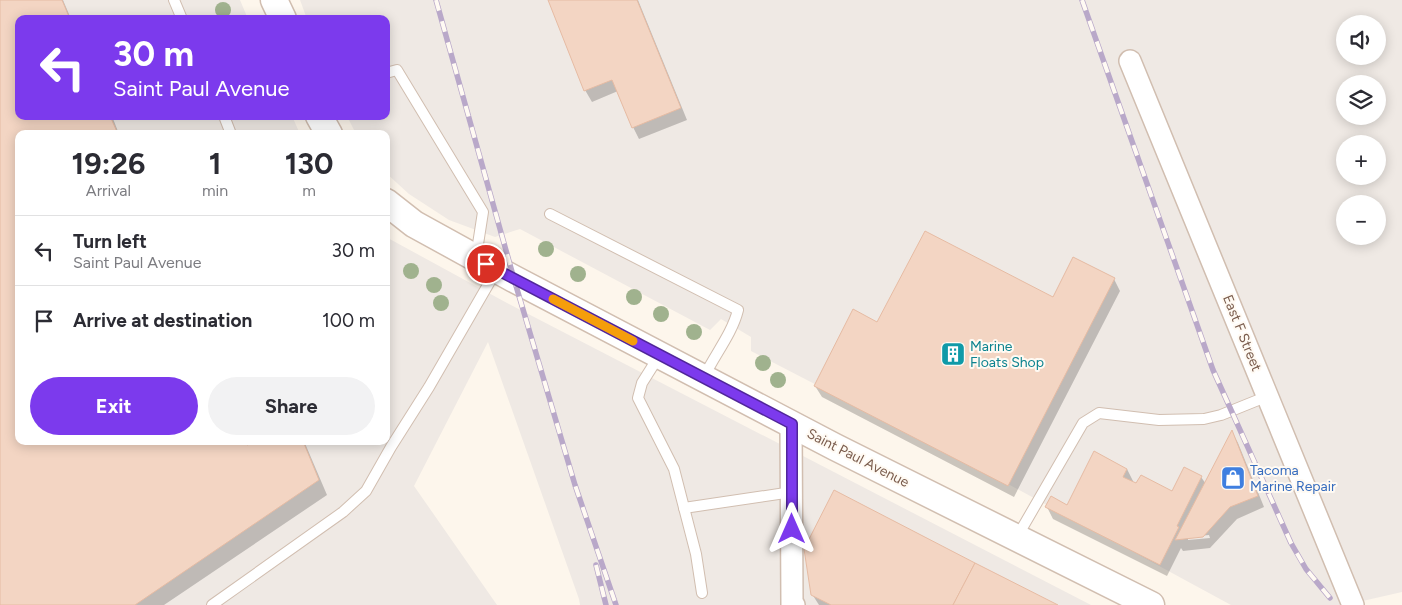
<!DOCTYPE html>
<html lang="en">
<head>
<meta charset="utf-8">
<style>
	:root { --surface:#fff; --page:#f2f2f3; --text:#2b2b33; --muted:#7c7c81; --line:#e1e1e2; --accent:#7c3aed }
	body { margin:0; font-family:Figtree,sans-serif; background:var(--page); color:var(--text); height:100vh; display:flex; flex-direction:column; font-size:19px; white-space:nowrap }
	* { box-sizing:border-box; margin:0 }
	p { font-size:16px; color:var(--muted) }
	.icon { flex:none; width:28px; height:28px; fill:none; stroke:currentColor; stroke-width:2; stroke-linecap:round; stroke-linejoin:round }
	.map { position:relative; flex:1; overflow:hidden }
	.side { position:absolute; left:15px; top:130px; width:375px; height:315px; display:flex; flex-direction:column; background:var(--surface); border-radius:10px; box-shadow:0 2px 12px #0003 }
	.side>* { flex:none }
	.banner { position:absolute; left:15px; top:15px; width:375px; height:105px; border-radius:10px; box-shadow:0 2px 12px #0003; background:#7c3aed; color:#fff; overflow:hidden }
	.controls { position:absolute; left:1336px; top:15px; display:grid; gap:10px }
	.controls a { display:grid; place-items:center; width:50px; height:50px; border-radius:50%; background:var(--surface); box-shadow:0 2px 12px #0003; font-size:25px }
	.pin { position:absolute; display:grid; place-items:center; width:42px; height:42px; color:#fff; margin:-21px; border:2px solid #fff; border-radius:50%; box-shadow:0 1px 5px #0007 }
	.me { position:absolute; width:55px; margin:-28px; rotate:0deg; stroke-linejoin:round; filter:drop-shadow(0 0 4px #0008) }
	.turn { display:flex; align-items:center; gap:18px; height:105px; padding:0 15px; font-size:22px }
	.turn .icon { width:65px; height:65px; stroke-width:2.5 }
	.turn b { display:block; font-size:35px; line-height:42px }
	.eta { display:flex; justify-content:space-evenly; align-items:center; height:85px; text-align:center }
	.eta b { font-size:30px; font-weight:700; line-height:35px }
	.primary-button { display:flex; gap:10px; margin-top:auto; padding:10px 15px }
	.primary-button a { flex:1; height:58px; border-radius:30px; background:var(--accent); color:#fff; font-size:20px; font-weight:700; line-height:58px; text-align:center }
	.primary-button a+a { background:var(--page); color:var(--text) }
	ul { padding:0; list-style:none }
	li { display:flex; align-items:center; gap:15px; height:70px; padding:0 15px; border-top:1px solid var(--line) }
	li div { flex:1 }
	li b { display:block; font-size:19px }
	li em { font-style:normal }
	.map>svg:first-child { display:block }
	.industrial { fill:#efe9e4; fill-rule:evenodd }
	.shadow { fill:#0003; fill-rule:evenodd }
	.building { fill:#f3d5c3; stroke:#e6bba3 }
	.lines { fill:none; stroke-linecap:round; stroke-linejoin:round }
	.service-casing { stroke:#d1beb0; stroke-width:12 }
	.minor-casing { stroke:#d1beb0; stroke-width:24 }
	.tertiary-casing { stroke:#d1beb0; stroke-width:29 }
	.service { stroke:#fff; stroke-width:10 }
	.minor { stroke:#fff; stroke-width:21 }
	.tertiary { stroke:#fff; stroke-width:26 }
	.rail-casing { stroke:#b9a8c9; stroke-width:5.5 }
	.rail { stroke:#fffaf3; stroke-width:4; stroke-dasharray:11; stroke-linecap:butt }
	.tree { fill:#a0b28e }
	.route-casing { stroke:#51269a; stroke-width:12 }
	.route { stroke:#7c3aed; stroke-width:9 }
	.slow { stroke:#f59e0b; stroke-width:9 }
	.labels { text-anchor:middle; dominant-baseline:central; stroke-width:4; stroke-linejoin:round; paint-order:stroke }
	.street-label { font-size:14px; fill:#7a5c4d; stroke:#fffaf3 }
	.culture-label { font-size:14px; fill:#0d838f; stroke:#fffaf3; text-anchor:start }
	.shop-label { font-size:14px; fill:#366cbe; stroke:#fffaf3; text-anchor:start }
</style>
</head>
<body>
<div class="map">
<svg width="1402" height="605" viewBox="0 0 1402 605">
	<rect width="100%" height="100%" fill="#fdf6ec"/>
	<g class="industrial">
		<path d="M0,0H240L248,19H19V116H292L300,134H19V441H386V237L507,303L1091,605H580L579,599L488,342L414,486L497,605H0Z"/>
		<path d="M300,0H1402V592L1345,605H1231L1008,484L751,351V337L721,319L710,330L520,229L495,237L449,220L409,194L386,173V134H356L347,116H386V19H307ZM1345,24H1378V56H1345ZM1345,84H1378V116H1345ZM1345,144H1378V176H1345ZM1345,204H1378V236H1345Z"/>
	</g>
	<g class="shadow">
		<path d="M0,0H63L71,19H19V116H112L119,134H19V441H247L248,446L259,441H304L327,495L164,605H0Z"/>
		<path d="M549,0H638L687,120L639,139L633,127L618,91L592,102L585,90Z"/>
		<path d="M1114,279L1120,291L1014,497L822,397L815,386L878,324L1053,298Z"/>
		<path d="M1232,432L1238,443L1264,507L1237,519L1210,548L1183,551L1181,548L1167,576L1053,519L1047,507L1068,506L1127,469L1133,481L1132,483L1173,493L1201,477L1206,484ZM1209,535L1210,538L1188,540V537Z"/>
		<path d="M812,594L1055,605H819Z"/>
	</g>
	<g class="building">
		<path d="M0,0H62L70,19H19V116H110L118,134H19V441H245L247,445L256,441H303L319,480L135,605H0Z"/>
		<path d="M548,0H637L681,108L632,128L612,80L584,91Z"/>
		<path d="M925,231L1053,297L1073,257L1115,278L1008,486L814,386L853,309L877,322Z"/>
		<path d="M1232,430L1258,496L1230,507L1203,537L1175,540Z"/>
		<path d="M1094,451L1127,469L1123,477L1136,483L1141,475L1172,491L1184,467L1202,476L1177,526L1179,527L1160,565L1045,507L1051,496L1067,505Z"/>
		<path d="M834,490L975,563L953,605H831L811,595L804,549Z"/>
		<path d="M975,563L1058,605H953Z"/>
	</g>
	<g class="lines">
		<defs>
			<g id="service">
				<path d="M174,0L182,19"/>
				<path d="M386,73L397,70L483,212L476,257"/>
				<path d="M224,116L231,134"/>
				<path d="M550,214L738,310C732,334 715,354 704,377"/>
				<path d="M659,356L642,383L638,398L674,469L696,554L702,593"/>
				<path d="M684,508L792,492"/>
				<path d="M1017,537L1083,423L1099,413L1159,420L1204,419L1221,415L1268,396"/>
				<path d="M212,605L343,512L366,491L391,447L429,387L496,271"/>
			</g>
			<g id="minor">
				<path d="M1130,61L1353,605"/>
				<path d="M791,424L792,604L794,605"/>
			</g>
			<g id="tertiary">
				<path d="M274,0L283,19"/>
				<path d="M319,116L329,134"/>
				<path d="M386,202L414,224L514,279L835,447L1151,605"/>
			</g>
		</defs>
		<use href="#service" class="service-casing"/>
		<use href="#minor" class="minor-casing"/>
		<use href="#tertiary" class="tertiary-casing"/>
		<use href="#service" class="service"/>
		<use href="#minor" class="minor"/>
		<use href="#tertiary" class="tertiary"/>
		<defs>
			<g id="rail">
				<path d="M436,0L514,279L575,485L616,605"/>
				<path d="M1082,0L1213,370L1291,543L1306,569L1330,598"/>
				<path d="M596,565L606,605"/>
			</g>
		</defs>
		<use href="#rail" class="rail-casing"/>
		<use href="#rail" class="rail"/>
	</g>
	<g class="tree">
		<circle cx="223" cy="10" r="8"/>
		<circle cx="546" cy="249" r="8"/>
		<circle cx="411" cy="271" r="8"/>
		<circle cx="578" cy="274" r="8"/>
		<circle cx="434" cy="285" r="8"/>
		<circle cx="634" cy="297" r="8"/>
		<circle cx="441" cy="303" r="8"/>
		<circle cx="661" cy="314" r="8"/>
		<circle cx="694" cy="332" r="8"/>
		<circle cx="763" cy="363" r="8"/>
		<circle cx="778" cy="380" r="8"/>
	</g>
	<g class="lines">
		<defs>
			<path id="route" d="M486,264L792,424V529"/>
		</defs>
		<use href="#route" class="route-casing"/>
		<use href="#route" class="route"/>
		<path class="slow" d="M553,299L633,341"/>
	</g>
	<defs>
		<symbol id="building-square" viewBox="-11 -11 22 22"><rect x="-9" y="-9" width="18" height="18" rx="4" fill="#0f9aa8" stroke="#fffaf3"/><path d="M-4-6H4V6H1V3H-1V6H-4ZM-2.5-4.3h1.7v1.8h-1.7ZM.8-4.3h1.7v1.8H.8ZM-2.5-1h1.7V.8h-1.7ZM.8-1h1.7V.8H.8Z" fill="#fff"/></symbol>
		<symbol id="shop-square" viewBox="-11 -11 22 22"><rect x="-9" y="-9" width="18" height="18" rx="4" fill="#3f7fe0" stroke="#fffaf3"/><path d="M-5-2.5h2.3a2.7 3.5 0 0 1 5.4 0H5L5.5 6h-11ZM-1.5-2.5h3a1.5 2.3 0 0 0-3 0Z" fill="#fff"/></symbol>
	</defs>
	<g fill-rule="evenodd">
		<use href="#building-square" x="939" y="340" width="28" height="28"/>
		<use href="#shop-square" x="1219" y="464" width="28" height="28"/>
	</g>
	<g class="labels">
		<g class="street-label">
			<text transform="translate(1242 333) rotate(68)">East F Street</text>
			<text transform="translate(858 458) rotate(27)">Saint Paul Avenue</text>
		</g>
		<g class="culture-label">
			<text x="970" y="346">Marine<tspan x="970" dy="16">Floats Shop</tspan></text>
		</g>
		<g class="shop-label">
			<text x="1250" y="470">Tacoma<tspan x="1250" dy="16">Marine Repair</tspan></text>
		</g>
	</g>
</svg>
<div class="controls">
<a><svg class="icon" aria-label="sound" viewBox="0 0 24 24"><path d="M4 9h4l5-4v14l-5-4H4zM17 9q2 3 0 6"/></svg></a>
<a><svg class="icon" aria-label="layers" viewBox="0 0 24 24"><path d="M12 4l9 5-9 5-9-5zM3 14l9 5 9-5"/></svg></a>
<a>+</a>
<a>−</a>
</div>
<div class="pin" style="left:486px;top:264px;background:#d93025"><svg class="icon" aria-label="arrive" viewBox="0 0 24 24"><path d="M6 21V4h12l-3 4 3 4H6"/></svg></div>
<svg class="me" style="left:792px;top:529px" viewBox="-20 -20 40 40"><path d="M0-17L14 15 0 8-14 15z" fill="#7c3aed" stroke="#fff" stroke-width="4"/></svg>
<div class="banner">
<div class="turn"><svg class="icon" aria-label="left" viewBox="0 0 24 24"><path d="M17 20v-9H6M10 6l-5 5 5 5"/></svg><div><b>30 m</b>Saint Paul Avenue</div></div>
</div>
<section class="side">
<div class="eta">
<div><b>19:26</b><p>Arrival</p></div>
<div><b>1</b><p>min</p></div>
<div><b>130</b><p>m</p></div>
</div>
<ul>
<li><svg class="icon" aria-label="left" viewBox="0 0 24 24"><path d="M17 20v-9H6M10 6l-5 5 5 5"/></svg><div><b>Turn left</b><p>Saint Paul Avenue</p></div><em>30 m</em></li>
<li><svg class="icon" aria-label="arrive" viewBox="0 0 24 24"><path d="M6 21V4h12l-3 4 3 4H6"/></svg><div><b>Arrive at destination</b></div><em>100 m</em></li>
</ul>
<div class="primary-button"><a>Exit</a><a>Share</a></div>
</section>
</div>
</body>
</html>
